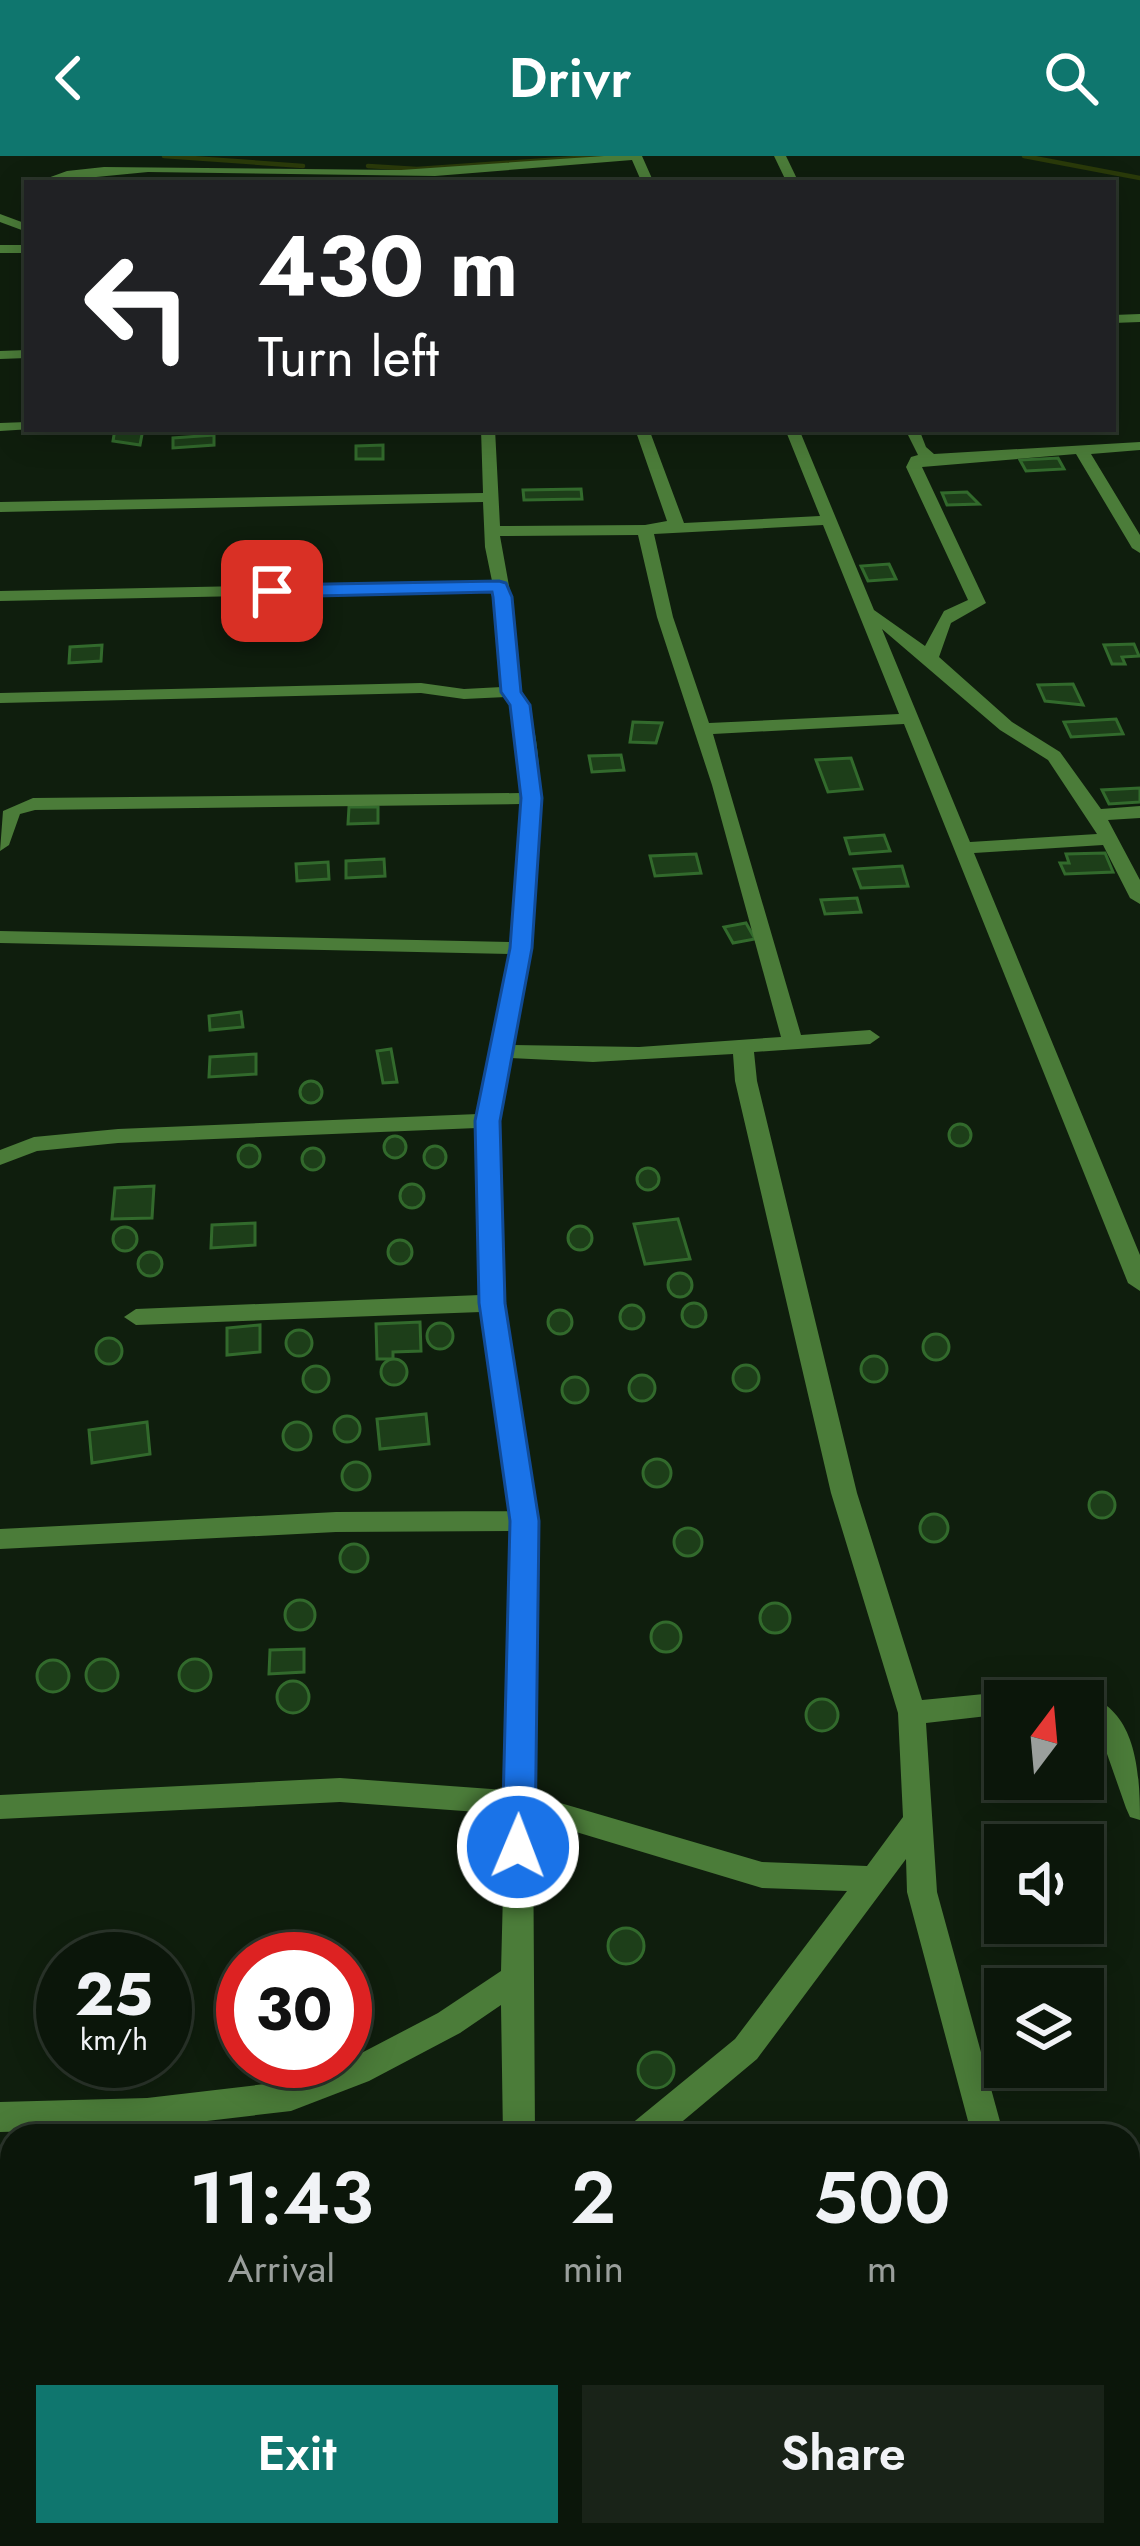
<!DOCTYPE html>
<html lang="en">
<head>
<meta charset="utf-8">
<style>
	:root { --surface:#0b160a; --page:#192318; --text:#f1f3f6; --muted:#9a9f9c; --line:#2b352b; --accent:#0f766e }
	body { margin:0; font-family:Jost,sans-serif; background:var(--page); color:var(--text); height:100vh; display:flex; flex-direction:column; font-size:45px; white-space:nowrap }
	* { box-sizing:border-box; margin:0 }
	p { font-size:39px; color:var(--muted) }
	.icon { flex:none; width:66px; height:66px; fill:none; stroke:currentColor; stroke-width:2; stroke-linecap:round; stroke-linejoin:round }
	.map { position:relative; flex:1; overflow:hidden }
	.side { position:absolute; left:0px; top:1968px; width:1140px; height:423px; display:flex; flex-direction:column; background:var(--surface); border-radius:36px 36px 0 0; box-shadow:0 6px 30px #0003,0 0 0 3px var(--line) }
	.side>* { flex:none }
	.guide { position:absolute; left:24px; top:24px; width:1092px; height:252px; border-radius:0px; box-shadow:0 6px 30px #0003,0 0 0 3px var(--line); background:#202124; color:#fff; overflow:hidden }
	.needle { width:78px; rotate:16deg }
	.tools { position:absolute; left:984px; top:1524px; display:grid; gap:24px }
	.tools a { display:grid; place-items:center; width:120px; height:120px; border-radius:0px; background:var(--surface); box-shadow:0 6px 30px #0003,0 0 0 3px var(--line); font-size:60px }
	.speed { position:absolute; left:36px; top:1776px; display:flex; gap:24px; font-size:60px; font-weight:700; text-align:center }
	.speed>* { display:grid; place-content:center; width:156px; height:156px; border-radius:50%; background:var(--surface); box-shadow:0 6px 30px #0003,0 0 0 3px var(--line); line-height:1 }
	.speed small { font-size:30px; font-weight:400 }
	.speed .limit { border:18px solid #d22; background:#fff; color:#111 }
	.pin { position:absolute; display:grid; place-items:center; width:102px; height:102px; color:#fff; margin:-51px; border-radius:24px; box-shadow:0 6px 18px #0006 }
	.me { position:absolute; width:132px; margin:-66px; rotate:1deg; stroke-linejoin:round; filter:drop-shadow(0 0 9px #0008) }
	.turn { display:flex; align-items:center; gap:42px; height:252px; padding:0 36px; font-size:54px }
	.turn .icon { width:156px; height:156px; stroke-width:2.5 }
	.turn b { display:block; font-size:84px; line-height:102px }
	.eta { display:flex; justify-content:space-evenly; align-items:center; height:204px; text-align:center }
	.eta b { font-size:72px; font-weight:600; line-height:84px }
	.primary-button { display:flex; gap:24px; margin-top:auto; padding:24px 36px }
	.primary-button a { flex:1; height:138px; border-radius:0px; background:var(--accent); color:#fff; font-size:48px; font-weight:600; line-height:138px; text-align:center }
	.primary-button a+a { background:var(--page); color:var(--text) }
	header { display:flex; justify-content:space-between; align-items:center; height:156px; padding:0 36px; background:var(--accent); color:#fff; font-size:54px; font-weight:600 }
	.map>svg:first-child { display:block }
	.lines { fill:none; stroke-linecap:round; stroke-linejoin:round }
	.stream { stroke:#2a3a0a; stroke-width:4.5 }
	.building { fill:#1d3e19; stroke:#326a2c; stroke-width:3 }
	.street { fill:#4b7c39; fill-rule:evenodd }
	.route { fill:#1a73e8; stroke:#114b97; stroke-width:3 }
</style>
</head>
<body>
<header><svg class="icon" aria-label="back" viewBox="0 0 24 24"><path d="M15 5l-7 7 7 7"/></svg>Drivr<svg class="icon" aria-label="search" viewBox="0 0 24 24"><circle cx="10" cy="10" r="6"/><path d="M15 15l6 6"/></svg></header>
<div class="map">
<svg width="1140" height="2390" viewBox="0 0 1140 2390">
	<rect width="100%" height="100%" fill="#0f1e0d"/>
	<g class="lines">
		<g class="stream">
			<path d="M164,0L303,10"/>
			<path d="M1024,0L1140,22"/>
			<path d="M368,10L417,13L606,0"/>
		</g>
	</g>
	<g class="building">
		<path d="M115,273H143L140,289L113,285Z"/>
		<path d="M214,279V289L173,292V282Z"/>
		<path d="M383,289V303H356V290Z"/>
		<path d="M1058,302L1064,313L1026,315L1020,304Z"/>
		<path d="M581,333L582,343L524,344L523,334Z"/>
		<path d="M967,336L979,348L947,349L942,337Z"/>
		<path d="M889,408L896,423L868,425L861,410Z"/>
		<path d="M1134,488L1139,500L1122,501L1125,508H1112L1104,489Z"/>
		<path d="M102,489L101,505L69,507L70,491Z"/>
		<path d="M1073,528L1083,549L1045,545L1038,529Z"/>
		<path d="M1116,563L1123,578L1071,581L1064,566Z"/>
		<path d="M633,566L662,567L656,587L630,586Z"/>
		<path d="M621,599L624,614L592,616L589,600Z"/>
		<path d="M851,602L862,633L828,636L816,604Z"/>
		<path d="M1140,632V646L1109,648L1102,634Z"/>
		<path d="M349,651H378V667L348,668Z"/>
		<path d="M884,679L890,695L850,698L845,682Z"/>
		<path d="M1105,697L1113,716L1065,718L1060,707H1069L1066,698Z"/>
		<path d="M696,698L701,717L655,720L650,700Z"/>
		<path d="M384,703L385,720L346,722V705Z"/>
		<path d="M328,706L329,723L297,725L296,708Z"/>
		<path d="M902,710L908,730L861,732L854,713Z"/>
		<path d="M857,742L861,756L825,758L821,744Z"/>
		<path d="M746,767L755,783L733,787L724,771Z"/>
		<path d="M241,856L243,871L210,874L209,860Z"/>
		<path d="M391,893L397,926L383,927L377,895Z"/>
		<path d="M256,898V918L209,921L210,901Z"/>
		<circle cx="311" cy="936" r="11"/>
		<circle cx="960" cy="979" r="11"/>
		<circle cx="395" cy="991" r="11"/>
		<circle cx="249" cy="1000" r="11"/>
		<circle cx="435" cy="1001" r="11"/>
		<circle cx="313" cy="1003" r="11"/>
		<circle cx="648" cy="1023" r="11"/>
		<circle cx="412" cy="1040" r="12"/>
		<path d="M154,1030L152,1062L112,1063L115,1032Z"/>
		<path d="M678,1063L690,1103L645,1108L634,1068Z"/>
		<path d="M255,1067V1089L211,1092L212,1069Z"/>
		<circle cx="580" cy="1082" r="12"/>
		<circle cx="125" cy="1083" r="12"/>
		<circle cx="400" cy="1096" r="12"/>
		<circle cx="150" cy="1108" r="12"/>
		<circle cx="680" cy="1129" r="12"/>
		<circle cx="694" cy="1159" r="12"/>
		<circle cx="632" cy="1161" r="12"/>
		<circle cx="560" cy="1166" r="12"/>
		<path d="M420,1166L421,1195L393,1196V1203H377L376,1168Z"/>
		<circle cx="440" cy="1180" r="13"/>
		<path d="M260,1169V1196L227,1199V1172Z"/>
		<circle cx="299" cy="1187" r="13"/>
		<circle cx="936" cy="1191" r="13"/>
		<circle cx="109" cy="1195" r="13"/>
		<circle cx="874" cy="1213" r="13"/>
		<circle cx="394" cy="1216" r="13"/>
		<circle cx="746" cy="1222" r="13"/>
		<circle cx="316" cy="1223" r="13"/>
		<circle cx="642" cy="1232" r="13"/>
		<circle cx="575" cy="1234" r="13"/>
		<path d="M426,1258L429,1288L380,1293L377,1263Z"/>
		<circle cx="347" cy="1273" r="13"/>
		<path d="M147,1266L150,1298L92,1307L89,1274Z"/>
		<circle cx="297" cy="1280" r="14"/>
		<circle cx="657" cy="1317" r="14"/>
		<circle cx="356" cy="1320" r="14"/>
		<circle cx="1102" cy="1349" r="13"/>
		<circle cx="934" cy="1372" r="14"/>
		<circle cx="688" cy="1386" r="14"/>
		<circle cx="354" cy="1402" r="14"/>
		<circle cx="300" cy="1459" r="15"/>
		<circle cx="775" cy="1462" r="15"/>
		<circle cx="666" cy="1481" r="15"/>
		<path d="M304,1493V1516L269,1518L270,1494Z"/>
		<circle cx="195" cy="1519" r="16"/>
		<circle cx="102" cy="1519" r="16"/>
		<circle cx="53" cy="1520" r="16"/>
		<circle cx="293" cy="1541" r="16"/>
		<circle cx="822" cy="1559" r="16"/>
		<circle cx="626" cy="1790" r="18"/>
		<circle cx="656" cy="1914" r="18"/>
		<path d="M0,2136H12L11,2204L0,2205Z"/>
	</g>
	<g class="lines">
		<g class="street">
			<path d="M604,0H642L654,27H642L632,4L435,20L148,16L34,27L67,15L104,11L401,14Z"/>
			<path d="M774,0H786L799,27H787Z"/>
			<path d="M0,58L27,68V76L0,66Z"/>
			<rect x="0" y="89" width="27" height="8"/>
			<path d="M1140,158V166L1113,167V159Z"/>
			<path d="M27,194V202L0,203V195Z"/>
			<path d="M27,266V273H32L0,275V267Z"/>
			<path d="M481,273H495L500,370L645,369L667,365L635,273H649L684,367L820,360L785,273H799L874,454L925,490L944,455L968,444L906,311L911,301L918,299L905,273H919L926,291L934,298L1140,286V294L1091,298L1140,379V397L1132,392L1076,298L922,311L986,447L951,467L939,501L1012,566L1060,596L1101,653L1140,650V662L1108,664L1140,724V748L1130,742L1103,689L974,697L1140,1099V1135L1128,1127L904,568L713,578L801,879L870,874L880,881L870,888L754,896L757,925L857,1337L922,1544L1005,1536L1016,1540C1028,1532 1046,1533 1062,1534C1134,1539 1140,1604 1140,1664L1130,1661L1126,1652L1099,1575L1083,1563V1545H1005V1558L926,1567L937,1736L1004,1980H972L907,1736L906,1703L757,1903L665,1980H625L630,1969L735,1883L847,1735L762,1732L533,1663L535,1980H503L501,1849L460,1877L369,1925L291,1955L147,1972L0,1976V1946L147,1942L291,1925L348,1904L438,1857L501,1815L505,1658L340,1646L0,1663V1639L340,1622L505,1634L511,1375L336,1376L0,1393V1373L336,1356L510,1355L481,1156L136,1169L124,1161L136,1153L480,1139L477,972L118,987L37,995L0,1009V994L34,981L118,973L478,958L510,798L0,787V775L511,786L521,648L35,654L20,658L9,689L0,695L3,655L33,642L521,637L511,549L506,541L464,543L421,537L0,547V537L421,527L464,533L502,531L494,435L0,445V435L492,425L485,391L483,346L0,356V346L483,337ZM823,369L899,558L709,567L673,461L654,378ZM638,379L657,461L712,629L781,881L639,891L513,889C527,815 562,597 520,536L511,441L500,380ZM882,473L1000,574L1048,604L1097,678L970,686ZM733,898L735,925L831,1337L898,1557L903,1661L867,1710L762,1706L533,1639L537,1365L504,1147L498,1045L499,965L510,902L593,906Z"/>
			<path d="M12,2322V2358L0,2359V2323Z"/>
			<path d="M549,2379H585L587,2390H551Z"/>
			<path d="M1083,2379H1119L1122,2390H1086Z"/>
		</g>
	</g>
	<path class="route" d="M499,425L506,427L512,441L521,536L530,549L542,642L532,792L500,965L505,1147L539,1365L535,1691L530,1701L518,1705L507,1701L502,1691L510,1365L479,1147L475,965L510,792L521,642L510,549L501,536L493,441L492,436L272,441L263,435L272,429Z"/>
</svg>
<div class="tools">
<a><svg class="needle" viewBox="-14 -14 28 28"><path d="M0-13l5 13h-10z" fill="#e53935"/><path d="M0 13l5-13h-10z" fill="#9a9f9c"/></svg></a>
<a><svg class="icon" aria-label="sound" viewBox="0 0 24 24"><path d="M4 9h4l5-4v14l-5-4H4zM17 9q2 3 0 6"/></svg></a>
<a><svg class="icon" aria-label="layers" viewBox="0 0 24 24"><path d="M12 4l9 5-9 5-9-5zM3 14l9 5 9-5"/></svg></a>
</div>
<div class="speed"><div>25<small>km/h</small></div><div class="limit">30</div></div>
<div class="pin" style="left:272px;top:435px;background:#d93025"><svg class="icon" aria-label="arrive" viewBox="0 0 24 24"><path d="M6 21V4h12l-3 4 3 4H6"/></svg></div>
<svg class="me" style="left:518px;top:1691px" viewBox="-20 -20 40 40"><circle r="17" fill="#1a73e8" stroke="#fff" stroke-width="3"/><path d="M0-11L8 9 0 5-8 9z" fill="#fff"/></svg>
<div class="guide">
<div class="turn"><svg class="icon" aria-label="left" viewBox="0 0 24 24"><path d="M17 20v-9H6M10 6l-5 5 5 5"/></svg><div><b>430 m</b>Turn left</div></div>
</div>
<section class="side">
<div class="eta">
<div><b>11:43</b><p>Arrival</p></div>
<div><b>2</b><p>min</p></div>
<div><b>500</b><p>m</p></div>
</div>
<div class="primary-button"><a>Exit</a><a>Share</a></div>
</section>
</div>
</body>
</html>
